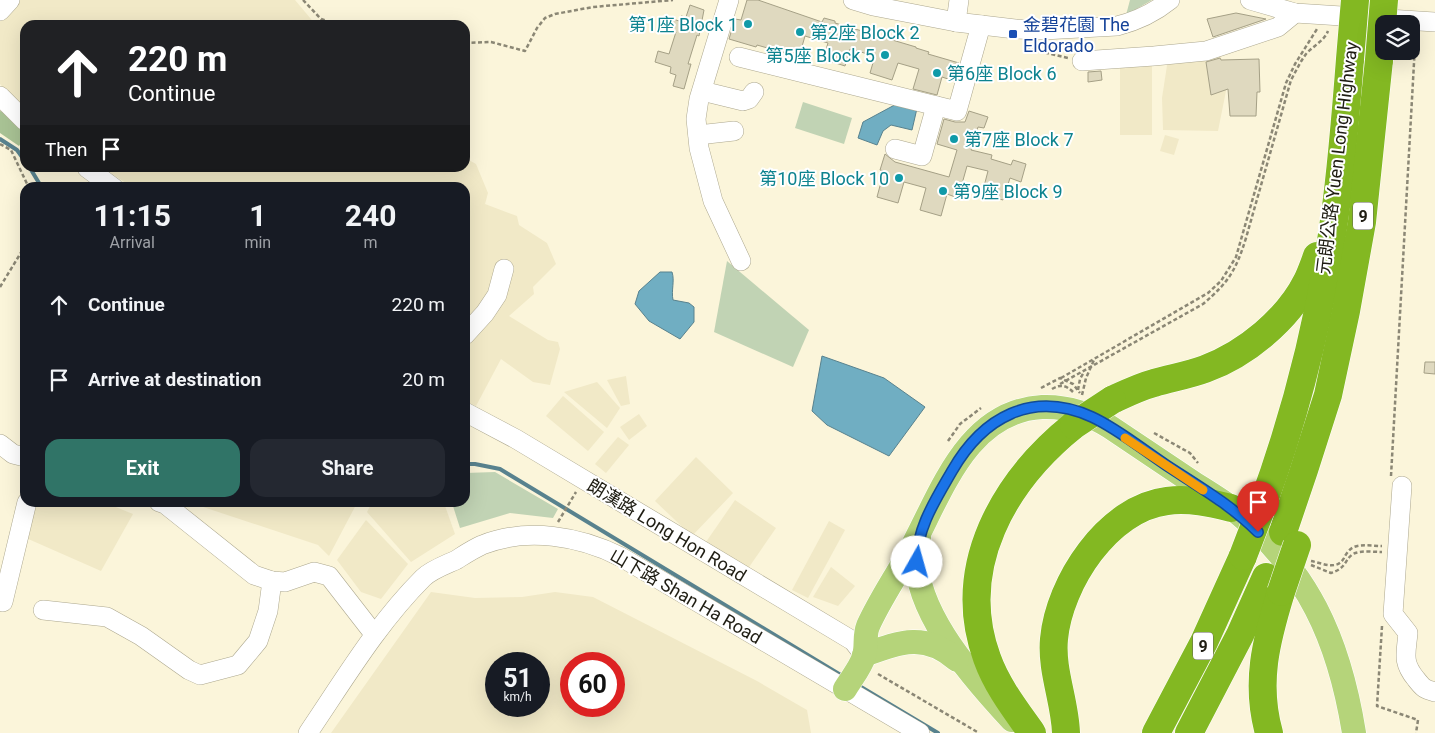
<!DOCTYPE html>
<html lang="en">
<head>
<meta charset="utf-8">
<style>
	:root { --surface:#171b24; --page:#242831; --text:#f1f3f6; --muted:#9ea1a6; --accent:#307467 }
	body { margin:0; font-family:Roboto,"Noto Sans TC",sans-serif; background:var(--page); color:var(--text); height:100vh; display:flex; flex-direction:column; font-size:19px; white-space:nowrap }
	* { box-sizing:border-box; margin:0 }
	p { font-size:16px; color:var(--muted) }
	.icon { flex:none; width:28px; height:28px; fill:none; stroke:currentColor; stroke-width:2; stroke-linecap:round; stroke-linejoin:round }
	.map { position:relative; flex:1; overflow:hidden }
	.panel { position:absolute; left:20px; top:182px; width:450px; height:325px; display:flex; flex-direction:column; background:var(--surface); border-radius:15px; box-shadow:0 5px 20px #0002 }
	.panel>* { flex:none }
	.guide { position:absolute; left:20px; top:20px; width:450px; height:152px; border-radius:15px; box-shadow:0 5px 20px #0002; background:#202124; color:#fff; overflow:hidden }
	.tools { position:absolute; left:1375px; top:15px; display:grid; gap:10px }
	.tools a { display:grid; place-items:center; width:45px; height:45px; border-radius:10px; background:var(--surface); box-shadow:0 5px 20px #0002; font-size:25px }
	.speed { position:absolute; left:485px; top:652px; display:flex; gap:10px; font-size:25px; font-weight:700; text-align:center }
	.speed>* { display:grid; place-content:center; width:65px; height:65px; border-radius:50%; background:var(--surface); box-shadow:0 5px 20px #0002; line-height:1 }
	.speed small { font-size:12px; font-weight:400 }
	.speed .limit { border:8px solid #d22; background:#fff; color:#111 }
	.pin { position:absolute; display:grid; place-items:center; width:42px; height:42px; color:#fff; margin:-51px -21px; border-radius:50% 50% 50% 0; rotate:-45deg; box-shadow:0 0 5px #0007 }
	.pin .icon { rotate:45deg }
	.me { position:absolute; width:55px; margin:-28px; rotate:7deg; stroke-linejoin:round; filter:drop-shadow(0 0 4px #0008) }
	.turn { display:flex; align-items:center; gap:18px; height:105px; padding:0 25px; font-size:22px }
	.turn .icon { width:65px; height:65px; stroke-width:2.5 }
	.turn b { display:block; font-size:35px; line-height:42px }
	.then { display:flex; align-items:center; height:48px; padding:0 25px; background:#0003; gap:10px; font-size:19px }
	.eta { display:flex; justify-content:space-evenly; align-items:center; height:85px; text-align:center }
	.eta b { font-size:30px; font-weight:700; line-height:35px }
	.cta { display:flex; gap:10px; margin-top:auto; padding:10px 25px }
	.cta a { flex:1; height:58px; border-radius:15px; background:var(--accent); color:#fff; font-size:20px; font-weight:700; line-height:58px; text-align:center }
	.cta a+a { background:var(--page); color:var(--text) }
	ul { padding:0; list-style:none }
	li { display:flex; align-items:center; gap:15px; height:75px; padding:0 25px }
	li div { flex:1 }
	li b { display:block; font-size:19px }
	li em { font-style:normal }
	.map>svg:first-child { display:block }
	.built { fill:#f1e9c7; fill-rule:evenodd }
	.green { fill:#c1d3b4 }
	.forest { fill:#a8c294 }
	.water { fill:#70aec2; stroke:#58828e }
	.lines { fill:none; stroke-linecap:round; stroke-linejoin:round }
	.stream { stroke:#58828e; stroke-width:4 }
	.building { fill:#dfd9bf; stroke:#a5a086 }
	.minor-casing { stroke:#aca78e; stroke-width:20 }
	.major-casing { stroke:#fff; stroke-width:25 }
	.highway-casing { stroke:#fff; stroke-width:29 }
	.path { stroke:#8b8775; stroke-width:2.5; stroke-dasharray:4 2.5; stroke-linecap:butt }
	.minor { stroke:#fff; stroke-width:19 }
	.major { stroke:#b5d47a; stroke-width:24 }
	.highway { stroke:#83b822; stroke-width:28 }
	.highway-bridge-casing { stroke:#fff; stroke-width:29; stroke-linecap:butt }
	.highway-bridge { stroke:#83b822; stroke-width:28 }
	.route-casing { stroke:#114b97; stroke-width:12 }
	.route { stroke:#1a73e8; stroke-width:9 }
	.slow { stroke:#f59e0b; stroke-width:9 }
	.culture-dot { fill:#0f9aa8; stroke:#fff; stroke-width:2 }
	.transit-dot { fill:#1a4fb4; stroke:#fff; stroke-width:2 }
	.labels { text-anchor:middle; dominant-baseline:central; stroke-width:4; stroke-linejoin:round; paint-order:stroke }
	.shield { fill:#fff; stroke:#62615a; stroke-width:1 }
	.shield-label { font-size:16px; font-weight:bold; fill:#1f1d13 }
	.culture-label { font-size:18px; fill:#0d838f; stroke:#fff; text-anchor:start }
	.transit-label { font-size:18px; fill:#164399; stroke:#fff; text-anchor:start }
	.street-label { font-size:18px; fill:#1f1d13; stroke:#fff }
</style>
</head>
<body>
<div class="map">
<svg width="1435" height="733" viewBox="0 0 1435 733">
	<rect width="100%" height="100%" fill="#fbf5da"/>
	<g class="built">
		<path d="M0,0H295L316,25H25V112L0,84Z"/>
		<path d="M1220,50L1226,91L1218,131L1163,130L1162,98L1168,59Z"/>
		<rect x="1120" y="64" width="32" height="71"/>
		<path d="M1165,135L1179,139L1174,155L1160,151Z"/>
		<path d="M465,158L476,164L488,193L485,204L517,216L519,225L547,243L556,264L533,287L534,294L509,316L548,340L558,342L560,349L550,385L533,382L501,359L476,406L465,401V188L132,187L103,168H465Z"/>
		<path d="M626,376L630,404L621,406L607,380Z"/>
		<path d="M597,382L620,408L607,428L564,392Z"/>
		<path d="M563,396L604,432L588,451L546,416Z"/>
		<path d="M639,414L647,426L629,440L620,427Z"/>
		<path d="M618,437L629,445L606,473L595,464Z"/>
		<path d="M696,457L733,493L692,536L655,501Z"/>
		<path d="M735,500L776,528L747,570L706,542Z"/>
		<path d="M372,502L444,503L455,534L411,562L367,512Z"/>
		<path d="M33,503H106L133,514L101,571L26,538Z"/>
		<path d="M191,503H357L329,556L318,545Z"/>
		<path d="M366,520L408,564L381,599L361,592L337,560Z"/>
		<path d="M829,521L845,530L808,598L792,590Z"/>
		<path d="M831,567L855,586L838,606L813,597Z"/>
		<path d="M431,592L475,598L522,597L555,592L593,597L757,681L807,710L811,733H331ZM496,664H539V706H496ZM571,664H614V706H571Z"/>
	</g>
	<g class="green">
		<path d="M1130,0H1152L1126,15Z"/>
		<path d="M803,102L852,118L844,144L795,128Z"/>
		<path d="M727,261L809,330L793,367L714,332Z"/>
		<path d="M495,472L558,509L553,518L510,513L460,528L452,503L465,502V473Z"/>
	</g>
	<path class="forest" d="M0,111L4,112L25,130V137L19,146L0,133Z"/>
	<g class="water">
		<path d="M902,101L918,104L912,130L891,125L883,131L877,145L858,138L863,122Z"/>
		<path d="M660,272H672C675,281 671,290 673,300L689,303L694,307V322L680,339L649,321L635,304L639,291Z"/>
		<path d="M822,356L884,378L925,407L889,456L827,425L812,411Z"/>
	</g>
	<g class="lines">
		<g class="stream">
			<path d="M0,139L17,150L25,161"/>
			<path d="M30,168L42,188"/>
			<path d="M465,464H475L500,469L844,677"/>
			<path d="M856,684L938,733"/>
		</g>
	</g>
	<g class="building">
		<path d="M747,0H758L822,22L824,18L835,21V23L916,47V48L929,52L928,54L959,63L954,81L942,77L937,95L913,89L919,69L898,63L892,80L870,73L875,56L850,49L845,66L823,59L828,43L805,36L799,57L757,45L756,47L729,39L735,19L741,20Z"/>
		<path d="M690,5L704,10L699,36L697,35L688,64H691L684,89L673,86L676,75L670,73L671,67L655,62L658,51L669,54L676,32L664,29L667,17L679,21L681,16L686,17Z"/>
		<path d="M1236,13L1266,19L1213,37L1207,19Z"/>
		<path d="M1220,58L1221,60L1259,59L1260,92H1257L1256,116H1230L1228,89L1211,95L1206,62Z"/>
		<path d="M1101,71L1102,80L1088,82V72Z"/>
		<path d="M969,111L988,117L984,128L978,127L971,150L992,155L991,159L1011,165L1013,160L1026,164L1021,182L1010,178L1003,200L982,194L988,171L967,166L958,198L947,194L941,216L920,210L926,188L904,182L898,203L877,197L884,171L880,170L885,154L895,162L949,177L957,150L937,144L944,119L955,122H965Z"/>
		<path d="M1425,362H1435V374L1424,373Z"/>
	</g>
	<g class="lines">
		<defs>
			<g id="minor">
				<path d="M729,0L699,99L696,119L699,148L713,201L741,261"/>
				<path d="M853,0L873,6L956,22L1015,29L1043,30L1117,26C1137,21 1154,13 1170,0"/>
				<path d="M1250,0L1295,13L1435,22"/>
				<path d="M0,11L10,0"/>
				<path d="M956,22L959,0"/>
				<path d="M739,57L957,111L981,25"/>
				<path d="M1082,61L1154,56L1206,51L1278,27L1295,13"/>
				<path d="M702,91L743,101L749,99L754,92"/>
				<path d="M0,96L25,121"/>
				<path d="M698,135L734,131"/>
				<path d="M895,149L922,156L936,106"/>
				<path d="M87,168L114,188"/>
				<path d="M465,335L485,313L497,295L504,269"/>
				<path d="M465,412L516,439L853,641L864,655"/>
				<path d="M0,444L13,454L25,457"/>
				<path d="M1402,486L1393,614L1408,633C1406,654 1402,662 1416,679C1423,688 1424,689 1435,692"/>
				<path d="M159,502L165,504L254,575L272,581L285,582L314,572L329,576L374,634"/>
				<path d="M3,602L27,502"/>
				<path d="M43,610L107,617L141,636L189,670L200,675L238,665L258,641L268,611L272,581"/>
				<path d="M308,733C344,680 377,624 423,578C431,570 445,565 456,560C464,555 473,549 482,545C527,527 580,536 621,557L920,733"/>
			</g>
			<g id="major">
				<path d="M919,538C902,600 973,678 1012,720"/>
				<path d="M864,655C900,642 925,632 957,660"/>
				<path d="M845,689C851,679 861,667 864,656C867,646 864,636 868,626C881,597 900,571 914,543C943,488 969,411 1042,407C1066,406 1090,414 1110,427C1138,446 1167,465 1195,484C1208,492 1221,500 1233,509C1308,570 1339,639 1354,733"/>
			</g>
			<g id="highway">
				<path d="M1112,400C1125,394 1139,387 1154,383C1171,378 1189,375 1205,369C1246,354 1288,319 1307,281C1311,273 1314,264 1317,256"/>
				<path d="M1261,509C1296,415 1321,314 1335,214C1342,163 1346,111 1350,59"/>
				<path d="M1283,532L1304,470L1328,395L1346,311L1362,222L1379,60"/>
				<path d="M1032,733C1015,709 997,686 987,658C954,567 1004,481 1074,425"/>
				<path d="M1066,733C1065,701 1051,671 1054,639C1059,583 1108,508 1167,501C1189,498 1211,503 1231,508"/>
				<path d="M1156,733L1204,642L1243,556"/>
				<path d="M1189,733L1240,635L1266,577"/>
				<path d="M1269,733C1255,683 1266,641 1281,592"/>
			</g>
		</defs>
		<use href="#minor" class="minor-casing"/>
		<use href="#major" class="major-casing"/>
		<use href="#highway" class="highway-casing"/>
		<g class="path">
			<path d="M303,0L321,19L338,25"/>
			<path d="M465,43L491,42L525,51L537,28L545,18L555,14L593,7L673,0"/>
			<path d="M1026,48L1068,58"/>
			<path d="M0,144L11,150L29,188"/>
			<path d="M0,287L25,246"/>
			<path d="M1061,378L1208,293L1221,281L1236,257L1286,83L1295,64L1317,29"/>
			<path d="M1060,384L1203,304C1229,282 1236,270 1246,238L1291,80C1296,71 1300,62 1306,54C1313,46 1324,41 1328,31"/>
			<path d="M1041,388L1060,378L1073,384L1080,393"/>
			<path d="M1052,389C1060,384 1066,385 1073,392"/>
			<path d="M1078,390L1080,379L1084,372"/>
			<path d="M1082,395L1086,378L1094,360"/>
			<path d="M1154,433L1190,453L1198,463"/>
			<path d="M948,441L960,424L981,408"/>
			<path d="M1391,476L1415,45"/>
			<path d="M558,522L576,492"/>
			<path d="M1311,561C1322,563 1337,571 1344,558C1346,554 1349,549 1354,547C1362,544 1373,546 1382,546"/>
			<path d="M1311,565L1331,573C1347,568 1344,560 1353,554C1361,550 1373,552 1382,552"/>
			<path d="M1382,626L1377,706L1418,720L1416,733"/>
			<path d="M878,674L979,733"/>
		</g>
		<use href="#minor" class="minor"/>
		<use href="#major" class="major"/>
		<use href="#highway" class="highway"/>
		<defs>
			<g id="highway-bridge">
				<path d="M1350,59L1355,0"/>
				<path d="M1379,60L1384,0"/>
				<path d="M1074,425L1112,400"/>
				<path d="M1243,556L1261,509"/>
				<path d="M1281,592L1297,545"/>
			</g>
		</defs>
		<use href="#highway-bridge" class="highway-bridge-casing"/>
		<use href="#highway-bridge" class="highway-bridge"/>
	</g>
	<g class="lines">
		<defs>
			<path id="route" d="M917,562C916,529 936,499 952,471C983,417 1032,390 1092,417C1118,429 1142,449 1166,465C1198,486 1231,505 1258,532"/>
		</defs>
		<use href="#route" class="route-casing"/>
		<use href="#route" class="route"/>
		<path class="slow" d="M1125,438L1203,490"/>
	</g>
	<g class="culture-dot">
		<circle cx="748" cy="24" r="5"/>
		<circle cx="800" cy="32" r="5"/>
		<circle cx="885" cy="55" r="5"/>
		<circle cx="937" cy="73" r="5"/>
		<circle cx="954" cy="139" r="5"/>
		<circle cx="899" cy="178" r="5"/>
		<circle cx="943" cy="191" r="5"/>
	</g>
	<rect class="transit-dot" x="1008" y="29" width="10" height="10" rx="2.5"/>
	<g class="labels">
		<g class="shield">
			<rect x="1353" y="202.5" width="20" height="27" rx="4"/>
			<rect x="1193" y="632.5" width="20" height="27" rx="4"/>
		</g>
		<g class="shield-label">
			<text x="1363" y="216">9</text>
			<text x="1203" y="646">9</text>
		</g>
		<g class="culture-label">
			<text x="738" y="24" text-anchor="end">第1座 Block 1</text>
			<text x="810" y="32">第2座 Block 2</text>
			<text x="875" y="55" text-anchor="end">第5座 Block 5</text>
			<text x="947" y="73">第6座 Block 6</text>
			<text x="964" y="139">第7座 Block 7</text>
			<text x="889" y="178" text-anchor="end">第10座 Block 10</text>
			<text x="953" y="191">第9座 Block 9</text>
		</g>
		<g class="transit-label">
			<text x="1023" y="24">金碧花園 The<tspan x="1023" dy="21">Eldorado</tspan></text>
		</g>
		<g class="street-label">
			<text transform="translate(1337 158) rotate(-83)">元朗公路 Yuen Long Highway</text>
			<text transform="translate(667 530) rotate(31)">朗漢路 Long Hon Road</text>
			<text transform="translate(686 596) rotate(30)">山下路 Shan Ha Road</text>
		</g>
	</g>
</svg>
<div class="tools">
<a><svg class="icon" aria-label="layers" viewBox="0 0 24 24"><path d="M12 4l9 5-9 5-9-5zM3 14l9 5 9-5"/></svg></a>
</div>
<div class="speed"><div>51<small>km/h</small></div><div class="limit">60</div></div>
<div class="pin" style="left:1258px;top:532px;background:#d93025"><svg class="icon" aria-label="arrive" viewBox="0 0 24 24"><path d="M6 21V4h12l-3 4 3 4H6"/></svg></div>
<svg class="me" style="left:917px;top:562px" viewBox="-20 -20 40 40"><circle r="19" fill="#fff"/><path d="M0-13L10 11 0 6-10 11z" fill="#1a73e8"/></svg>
<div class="guide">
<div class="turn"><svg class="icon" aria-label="ahead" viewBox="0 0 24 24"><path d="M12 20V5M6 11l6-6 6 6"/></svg><div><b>220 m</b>Continue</div></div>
<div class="then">Then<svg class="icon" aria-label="arrive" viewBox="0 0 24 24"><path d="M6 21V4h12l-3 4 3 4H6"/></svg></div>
</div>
<section class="panel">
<div class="eta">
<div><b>11:15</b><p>Arrival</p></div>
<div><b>1</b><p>min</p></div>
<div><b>240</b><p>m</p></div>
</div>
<ul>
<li><svg class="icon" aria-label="ahead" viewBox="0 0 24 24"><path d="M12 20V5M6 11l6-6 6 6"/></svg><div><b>Continue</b></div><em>220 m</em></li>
<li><svg class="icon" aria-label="arrive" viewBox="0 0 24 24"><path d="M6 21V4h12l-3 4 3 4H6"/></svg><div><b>Arrive at destination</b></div><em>20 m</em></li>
</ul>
<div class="cta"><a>Exit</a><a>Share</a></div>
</section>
</div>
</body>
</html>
